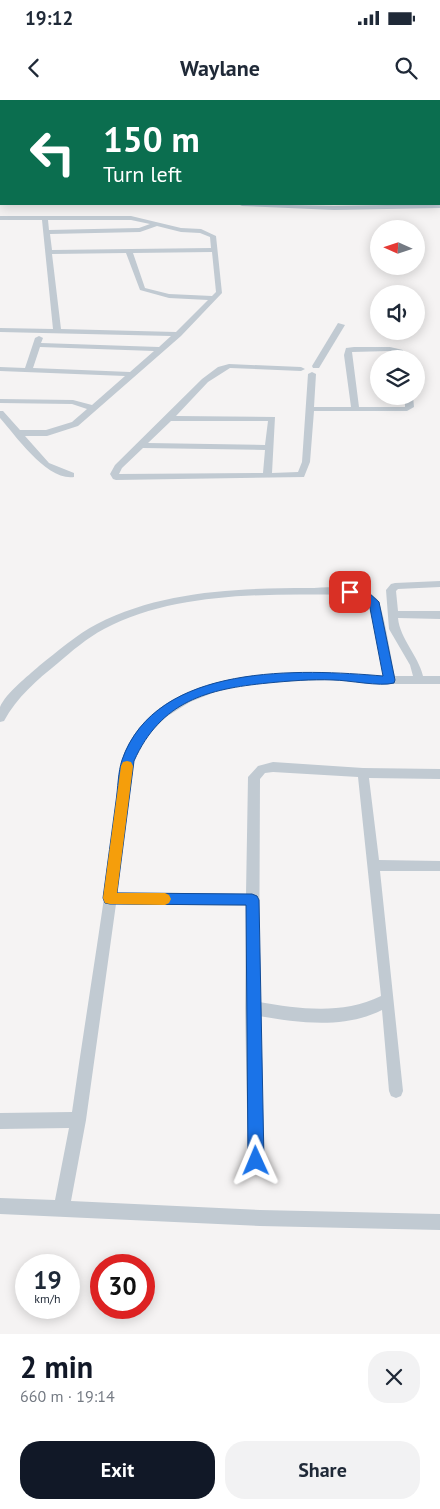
<!DOCTYPE html>
<html lang="en">
<head>
<meta charset="utf-8">
<style>
	:root { --surface:#fff; --page:#f2f2f3; --text:#1f2937; --muted:#747a83; --accent:#111827 }
	body { margin:0; font-family:"PT Sans",sans-serif; background:var(--page); color:var(--text); height:100vh; display:flex; flex-direction:column; font-size:19px; white-space:nowrap }
	* { box-sizing:border-box; margin:0 }
	p { font-size:16px; color:var(--muted) }
	.icon { flex:none; width:28px; height:28px; fill:none; stroke:currentColor; stroke-width:2; stroke-linecap:round; stroke-linejoin:round }
	.map { position:relative; height:1234px; overflow:hidden }
	.details { display:flex; flex-direction:column; background:var(--surface); flex:1 }
	.details>* { flex:none }
	.guide { position:absolute; left:0px; top:0px; width:440px; height:105px; box-shadow:0 2px 12px #0003; background:#0b6e4f; color:#fff; overflow:hidden }
	.needle { width:32px; rotate:273deg }
	.buttons { position:absolute; left:370px; top:120px; display:grid; gap:10px }
	.buttons a { display:grid; place-items:center; width:55px; height:55px; border-radius:50%; background:var(--surface); box-shadow:0 2px 12px #0003; font-size:25px }
	.speed { position:absolute; left:15px; top:1154px; display:flex; gap:10px; font-size:25px; font-weight:700; text-align:center }
	.speed>* { display:grid; place-content:center; width:65px; height:65px; border-radius:50%; background:var(--surface); box-shadow:0 2px 12px #0003; line-height:1 }
	.speed small { font-size:12px; font-weight:400 }
	.speed .limit { border:8px solid #d22; background:#fff; color:#111 }
	.pin { position:absolute; display:grid; place-items:center; width:42px; height:42px; color:#fff; margin:-21px; border-radius:10px; box-shadow:0 2px 8px #0006 }
	.me { position:absolute; width:55px; margin:-28px; rotate:359deg; stroke-linejoin:round; filter:drop-shadow(0 0 4px #0008) }
	.turn { display:flex; align-items:center; gap:18px; height:105px; padding:0 20px; font-size:22px }
	.turn .icon { width:65px; height:65px; stroke-width:2.5 }
	.turn b { display:block; font-size:35px; line-height:42px }
	.round { display:grid; place-items:center; flex:none; width:52px; height:52px; border-radius:20px; background:var(--page) }
	.head { display:flex; align-items:center; justify-content:space-between; height:85px; padding:0 20px }
	h1 { font-size:30px; font-weight:700; line-height:38px; color:var(--accent) }
	.action { display:flex; gap:10px; margin-top:auto; padding:10px 20px }
	.action a { flex:1; height:58px; border-radius:20px; background:var(--accent); color:#fff; font-size:20px; font-weight:700; line-height:58px; text-align:center }
	.action a+a { background:var(--page); color:var(--text) }
	.status { display:flex; justify-content:space-between; align-items:center; height:35px; padding:0 25px; background:var(--surface); direction:ltr }
	.status svg { height:14px; fill:currentColor }
	header { display:flex; justify-content:space-between; align-items:center; height:65px; padding:0 20px; background:var(--surface); font-size:22px; font-weight:700 }
	.map>svg:first-child { display:block }
	.lines { fill:none; stroke-linecap:round; stroke-linejoin:round }
	.street { fill:#c1cad2; fill-rule:evenodd }
	.secondary { fill:#c1cbd6; fill-rule:evenodd }
	.route { fill:#1a73e8; stroke:#114b97 }
	.slow { fill:#f59e0b }
</style>
</head>
<body>
<div class="status"><b>19:12</b><svg viewBox="0 0 49 12"><path d="M0 12V9h3v3zM5 12V6h3v6zM10 12V3h3v9zM15 12V0h3v12zM26 1h20v11H26zM47 4h2v5h-2z"/></svg></div>
<header><svg class="icon" aria-label="back" viewBox="0 0 24 24"><path d="M15 5l-7 7 7 7"/></svg>Waylane<svg class="icon" aria-label="search" viewBox="0 0 24 24"><circle cx="10" cy="10" r="6"/><path d="M15 15l6 6"/></svg></header>
<div class="map">
<svg width="440" height="1234" viewBox="0 0 440 1234">
	<rect width="100%" height="100%" fill="#f5f3f3"/>
	<g class="lines">
		<g class="street">
			<path d="M67,0H73V1H68Z"/>
			<path d="M117,0H123V1H118Z"/>
			<path d="M186,0H192V1H187Z"/>
			<path d="M232,0H238V1H233Z"/>
			<path d="M397,0H404L405,1H399Z"/>
			<rect x="0" y="9" width="1" height="4"/>
			<rect x="439" y="12" width="1" height="4"/>
			<rect x="439" y="26" width="1" height="4"/>
			<rect x="0" y="28" width="1" height="4"/>
			<path d="M439,37L440,38V42L439,41Z"/>
			<rect x="0" y="78" width="1" height="4"/>
			<path d="M0,116H131L181,128L201,129L216,136L222,193L181,236L78,326L47,336H25L49,363L74,373V377C47,381 16,336 0,318V311H3L20,330H46L72,322L87,309L72,304L0,303V299L73,300L92,305L125,276L0,271V267L25,268L35,238L39,236L43,238L41,243L159,247L171,236L0,232V228L53,229L42,120H0ZM48,120H131L150,124L139,128L49,130ZM157,126L181,132L200,133L210,137L211,148L52,150L50,134L140,132ZM212,152L216,192L212,196L169,194L145,188L133,153ZM126,153L140,190L169,198L208,200L176,232L61,229L52,154ZM40,247L154,251L130,272L33,268Z"/>
			<path d="M338,223L345,225L319,268H313L312,266Z"/>
			<path d="M354,247H390L403,250L405,259H397L396,253L390,251L352,252L359,307H405V296H413L414,307L407,311H314L310,362L304,377L116,380L113,379L110,374L115,365L202,279L218,267L229,264L301,267L305,269L301,271L230,268L208,282L176,316L275,317L272,373L298,372L302,362L308,274L312,272L316,274L314,307H351L344,255L346,248ZM171,321H268L265,345L148,343ZM143,348L265,350L263,373L119,374L122,368Z"/>
			<path d="M440,481V487L398,489L396,491L398,511H440V519L398,518C400,539 418,555 423,576H440V584H383L330,580L272,582L242,585L215,592L190,602L166,617L146,637L134,661L117,792L246,794L248,677L258,666L273,662L363,668L440,669V679L369,678L379,760L440,761V771H380L403,991L401,996L396,998L391,996L389,991L382,910C344,929 300,923 259,916L264,1061L262,1067L256,1069L250,1067L248,1061L245,908L246,806L116,804L86,1020L71,1101L260,1110L440,1114V1130L260,1126L0,1114V1098L55,1100L69,1028L0,1029V1013L72,1012C83,934 96,855 107,777C110,749 114,722 118,694C119,684 119,671 122,661C124,655 128,649 131,644C176,560 304,572 384,576L369,503L362,498L350,495C271,494 176,491 104,529C87,538 72,551 58,563C37,580 17,597 4,621L0,622C0,618 0,611 0,607C6,593 28,576 39,566C58,551 76,535 97,524C160,491 238,488 308,488C328,488 361,483 377,499C383,505 392,564 395,576H413L410,565L389,529L386,490L391,484L395,483ZM273,672L358,677L381,896C342,915 300,909 259,902L260,679L265,673Z"/>
		</g>
		<g class="secondary">
			<rect x="149" y="0" width="6" height="1"/>
			<rect x="0" y="95" width="1" height="4"/>
			<path d="M238,104L334,106L440,104V108L334,110L242,106Z"/>
		</g>
	</g>
	<path class="route" d="M350,488L368,492L379,502L395,580L394,583C380,587 348,580 333,580C311,579 289,581 268,583C207,589 161,601 134,661L117,793L252,794L257,796L259,800L264,1061L262,1066L256,1069L251,1066L248,1061L246,805L110,804L105,803L103,798C107,766 112,733 116,701C118,688 118,672 122,660C156,562 301,569 383,576L369,503L362,497L346,494L345,492Z"/>
	<path class="slow" d="M127,661L131,662L133,666L117,793H165L169,795L171,799L169,803L165,805L110,804L105,803L103,798L121,666L123,662Z"/>
</svg>
<div class="buttons">
<a><svg class="needle" viewBox="-14 -14 28 28"><path d="M0-13l5 13h-10z" fill="#e53935"/><path d="M0 13l5-13h-10z" fill="#747a83"/></svg></a>
<a><svg class="icon" aria-label="sound" viewBox="0 0 24 24"><path d="M4 9h4l5-4v14l-5-4H4zM17 9q2 3 0 6"/></svg></a>
<a><svg class="icon" aria-label="layers" viewBox="0 0 24 24"><path d="M12 4l9 5-9 5-9-5zM3 14l9 5 9-5"/></svg></a>
</div>
<div class="speed"><div>19<small>km/h</small></div><div class="limit">30</div></div>
<div class="pin" style="left:350px;top:492px;background:#d93025"><svg class="icon" aria-label="arrive" viewBox="0 0 24 24"><path d="M6 21V4h12l-3 4 3 4H6"/></svg></div>
<svg class="me" style="left:256px;top:1061px" viewBox="-20 -20 40 40"><path d="M0-17L14 15 0 8-14 15z" fill="#1a73e8" stroke="#fff" stroke-width="4"/></svg>
<div class="guide">
<div class="turn"><svg class="icon" aria-label="left" viewBox="0 0 24 24"><path d="M17 20v-9H6M10 6l-5 5 5 5"/></svg><div><b>150 m</b>Turn left</div></div>
</div>
</div>
<section class="details">
<div class="head"><div><h1>2 min</h1><p>660 m · 19:14</p></div><a class="round"><svg class="icon" aria-label="close" viewBox="0 0 24 24"><path d="M6 6l12 12M18 6L6 18"/></svg></a></div>
<div class="action"><a>Exit</a><a>Share</a></div>
</section>
</body>
</html>
